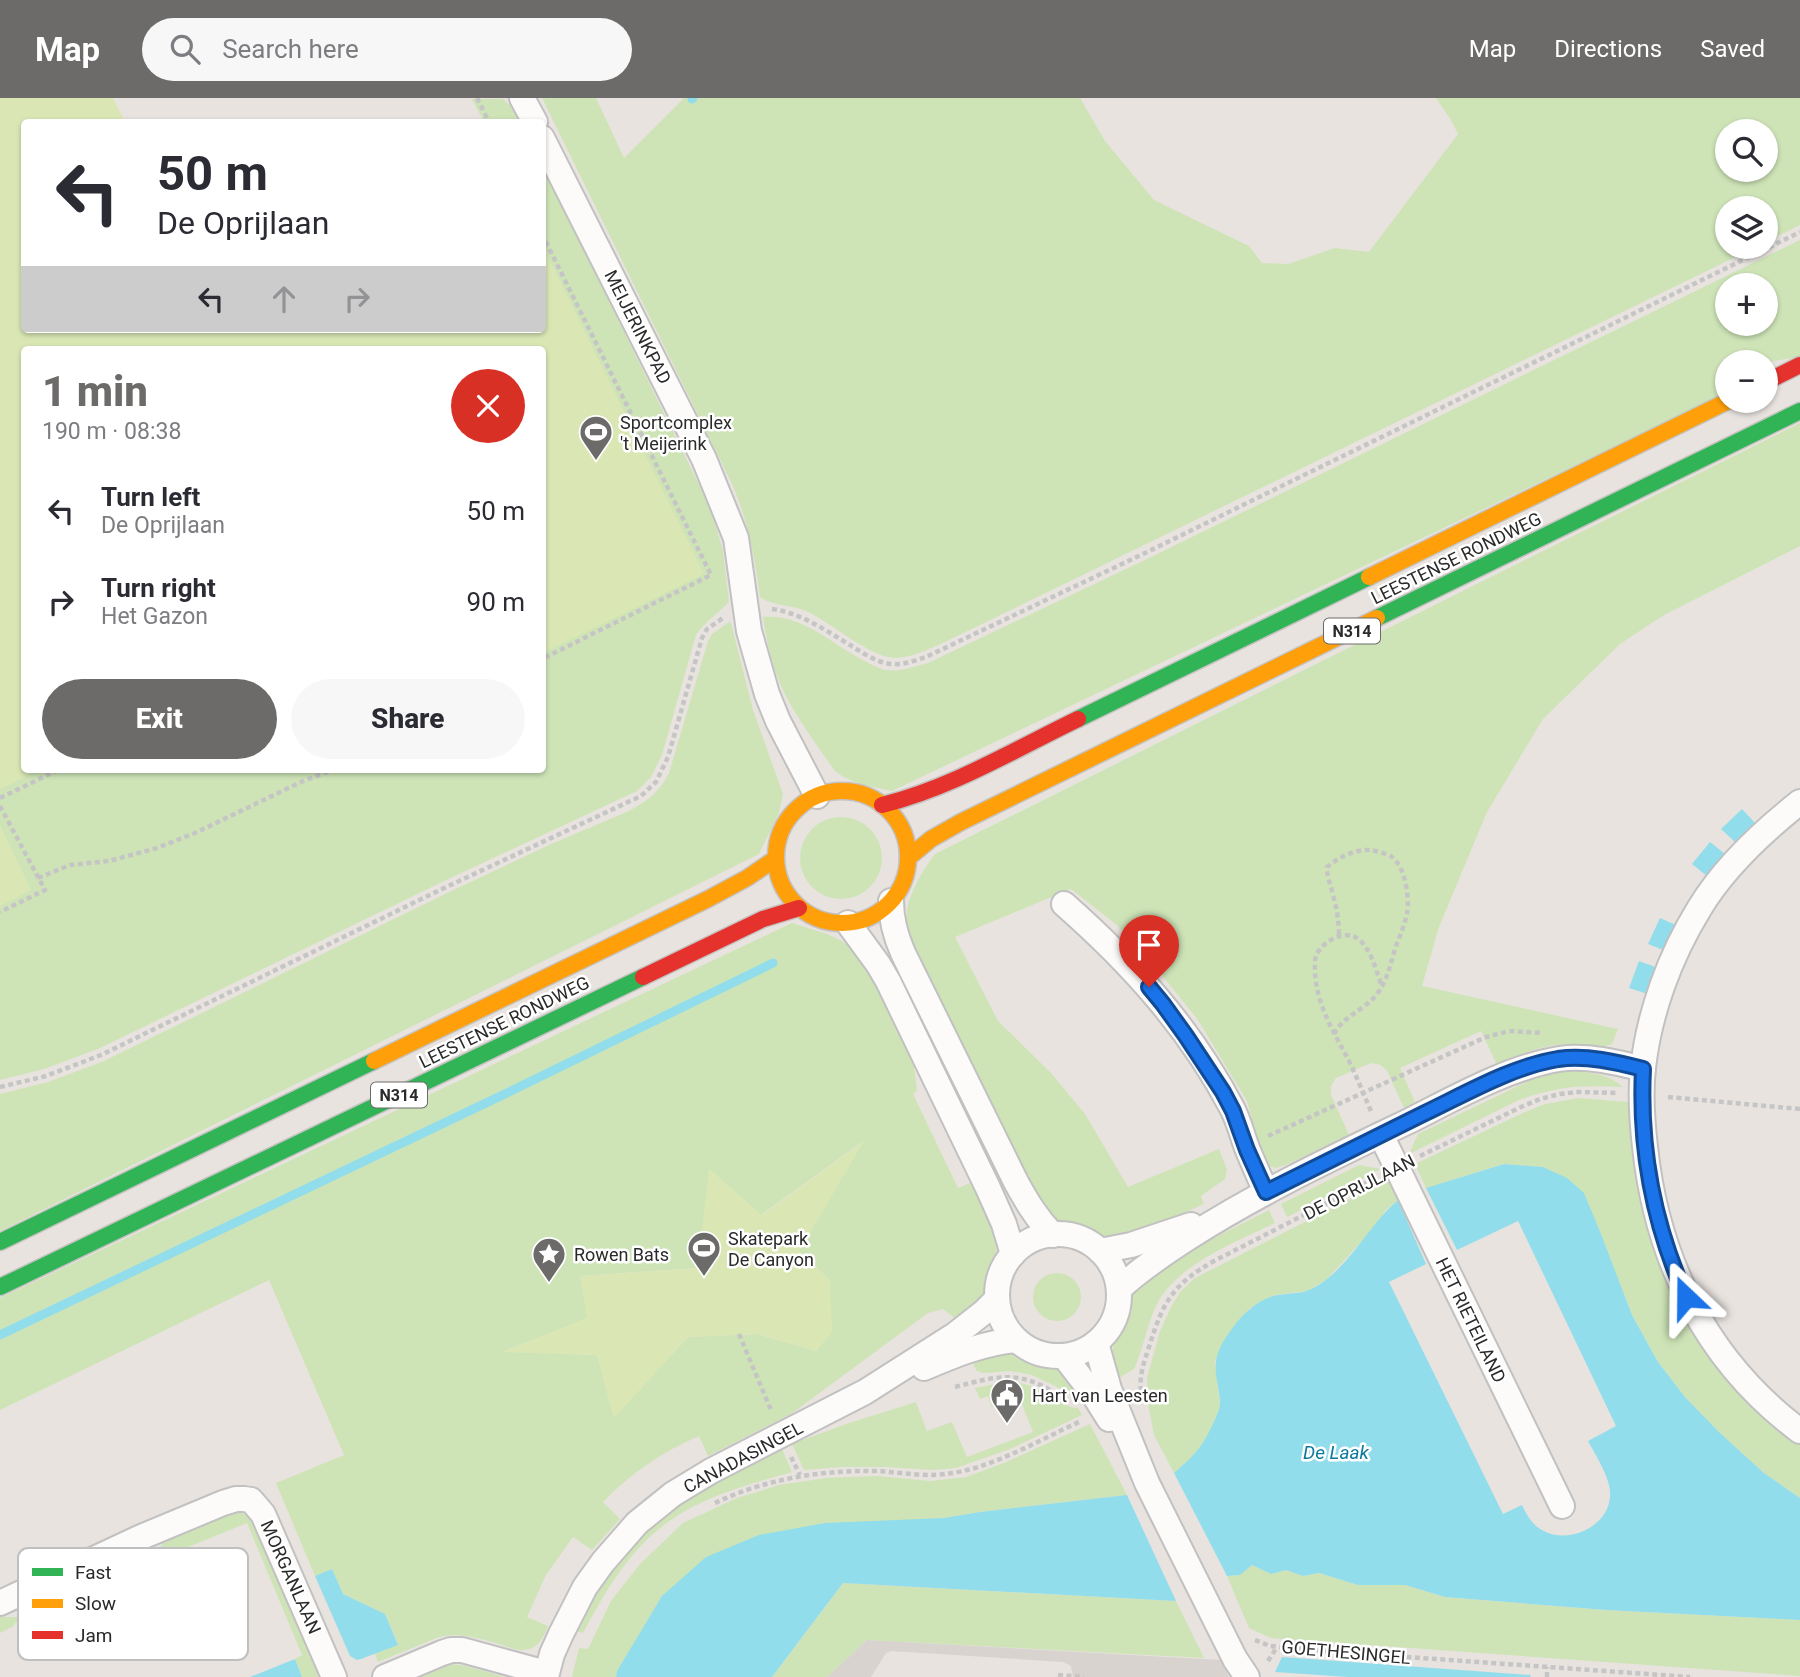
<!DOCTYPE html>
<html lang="en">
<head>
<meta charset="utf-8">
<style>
	:root { --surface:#fff; --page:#f7f7f7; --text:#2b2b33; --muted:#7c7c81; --accent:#6c6b69 }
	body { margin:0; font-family:Roboto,sans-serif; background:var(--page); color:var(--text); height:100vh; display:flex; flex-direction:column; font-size:26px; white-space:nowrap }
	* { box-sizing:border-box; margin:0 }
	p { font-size:23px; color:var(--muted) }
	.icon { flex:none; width:38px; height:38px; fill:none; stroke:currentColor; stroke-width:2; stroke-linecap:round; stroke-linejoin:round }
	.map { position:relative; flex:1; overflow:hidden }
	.side { position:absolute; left:21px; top:248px; width:525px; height:427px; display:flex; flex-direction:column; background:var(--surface); border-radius:7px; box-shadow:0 2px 5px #0004 }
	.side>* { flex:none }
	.top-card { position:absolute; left:21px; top:21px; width:525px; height:214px; border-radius:7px; box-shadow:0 2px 5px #0004; background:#fff; color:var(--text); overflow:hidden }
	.tools { position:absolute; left:1715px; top:21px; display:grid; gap:14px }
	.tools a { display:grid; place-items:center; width:63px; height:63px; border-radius:50%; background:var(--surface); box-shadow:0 2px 5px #0004; font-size:35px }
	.pin { position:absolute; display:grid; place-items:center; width:60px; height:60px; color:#fff; margin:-72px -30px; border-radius:50% 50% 50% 0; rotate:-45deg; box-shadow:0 0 7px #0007 }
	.pin .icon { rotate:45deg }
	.me { position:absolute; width:77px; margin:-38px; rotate:337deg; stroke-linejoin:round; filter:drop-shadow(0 0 5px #0008) }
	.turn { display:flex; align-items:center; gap:24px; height:147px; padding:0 21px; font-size:32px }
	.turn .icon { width:91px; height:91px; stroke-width:2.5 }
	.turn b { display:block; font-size:49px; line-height:60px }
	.lanes { display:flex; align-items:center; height:66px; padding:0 21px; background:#0003; justify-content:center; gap:35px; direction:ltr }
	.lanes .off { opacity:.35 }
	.round { display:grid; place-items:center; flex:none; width:74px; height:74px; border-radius:37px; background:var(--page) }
	.overview { display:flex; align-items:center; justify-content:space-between; height:119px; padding:0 21px }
	h1 { font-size:42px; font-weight:800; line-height:52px; color:var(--accent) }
	.button { display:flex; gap:14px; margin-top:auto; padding:14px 21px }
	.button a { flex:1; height:80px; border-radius:42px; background:var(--accent); color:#fff; font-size:28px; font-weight:800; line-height:80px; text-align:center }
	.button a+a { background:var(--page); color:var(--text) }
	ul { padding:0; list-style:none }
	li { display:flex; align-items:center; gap:21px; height:91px; padding:0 21px }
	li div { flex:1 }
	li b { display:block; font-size:26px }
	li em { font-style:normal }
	header { display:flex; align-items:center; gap:42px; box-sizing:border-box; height:98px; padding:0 35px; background:var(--accent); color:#fff }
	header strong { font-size:33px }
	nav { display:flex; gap:38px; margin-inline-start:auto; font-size:24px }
	.search { width:490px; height:63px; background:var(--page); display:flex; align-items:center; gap:18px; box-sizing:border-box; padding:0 24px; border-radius:38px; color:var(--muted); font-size:26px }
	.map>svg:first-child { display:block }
	.green { fill:#cee4b7; fill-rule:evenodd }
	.pitch { fill:#dae7b5 }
	.plaza { fill:#d8d3cf }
	.water { fill:#92ddeb }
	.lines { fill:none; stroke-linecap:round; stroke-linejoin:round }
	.stream { stroke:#92ddeb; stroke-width:9 }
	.street-casing { stroke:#c2c1c1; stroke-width:28 }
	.fast-casing { stroke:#c4c2c1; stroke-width:19 }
	.slow-casing { stroke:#c4c2c1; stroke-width:19 }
	.jam-casing { stroke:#c4c2c1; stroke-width:19 }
	.path { stroke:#c6c5c5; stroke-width:4.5; stroke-dasharray:5 3.5; stroke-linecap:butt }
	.street { stroke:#fcfbfa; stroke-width:24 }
	.fast { stroke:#30b455; stroke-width:16 }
	.slow { stroke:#ff9f0a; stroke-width:16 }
	.jam { stroke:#e5322d; stroke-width:16 }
	.route-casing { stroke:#114b97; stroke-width:18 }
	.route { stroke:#1a73e8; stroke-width:12 }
	.labels { text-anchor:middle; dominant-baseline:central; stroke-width:5; stroke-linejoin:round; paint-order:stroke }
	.shield { fill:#fff; stroke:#6a6a6a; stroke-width:2 }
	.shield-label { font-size:16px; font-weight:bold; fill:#2a2a2a }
	.street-label { font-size:18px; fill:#2a2a2a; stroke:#fff }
	.poi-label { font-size:18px; fill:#2a2a2a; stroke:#fff; text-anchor:start }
	.water-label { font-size:19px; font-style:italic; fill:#0b7a9c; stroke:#fff }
	.key { fill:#fff; stroke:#bfbfbf; stroke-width:2 }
	.key-label { font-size:19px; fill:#2a2a2a }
</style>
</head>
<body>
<header>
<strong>Map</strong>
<div class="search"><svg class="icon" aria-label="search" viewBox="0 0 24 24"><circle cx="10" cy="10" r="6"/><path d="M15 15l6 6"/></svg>Search here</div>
<nav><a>Map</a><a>Directions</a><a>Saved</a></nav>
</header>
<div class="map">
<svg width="1800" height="1579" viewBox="0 0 1800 1579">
	<rect width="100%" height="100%" fill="#e8e3df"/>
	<g class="green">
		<path d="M2,0L24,24V231H542L543,69L711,411L723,453L729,504C718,516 705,523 696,537L662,657L651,679L637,693L440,785L98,951L44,971L0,982V1ZM24,252H542V672H24Z"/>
		<path d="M542,0H596L624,60L684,0H1080L1105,43L1154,102L1249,148L1262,165L1288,166L1335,150L1369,154L1458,36L1451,22L1436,0H1800V127L1766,144V110H1727V149H1756L947,543C931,550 914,559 896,560C870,560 831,524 806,513C791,507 772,508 760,499C755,460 748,424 733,388ZM1727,33H1766V72H1727Z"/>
		<path d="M472,1H503L511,8L521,24H478L483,22Z"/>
		<path d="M1800,142V259L1766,264H1727V295L892,693C871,688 850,686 834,672C814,642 789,611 777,578C770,559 766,539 763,519C800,515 830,544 861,561C869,565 877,570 885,572C900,574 914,569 928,565L1147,461ZM1727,187H1766V226H1727Z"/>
		<path d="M1800,325V448L1664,517L1620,546L1543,621L1487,714L1439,829L1422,888L1618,931L1612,946C1598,952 1583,945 1567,946C1542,947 1520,956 1497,967L1481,933L1400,970L1415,1004L1404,1010L1387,973L1381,967L1371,965L1336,980L1331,988V997L1349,1037L1288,1066L1276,1070L1270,1068L1262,1058L1247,1003L1198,922L1152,865L1118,828L1071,791L955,839L998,923L1051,975L1085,1016L1128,1089L1219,1051L1227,1072L1225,1081L1201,1098L1204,1106L1127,1140L1102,1142L1064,1129L1054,1122L1042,1110L955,935L907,832C902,806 920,776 935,756Z"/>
		<path d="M729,524L731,525L753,612L783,696L779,715L759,756L0,1133V996L48,984L104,963L445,796L549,747L629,713L644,704L654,696L662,687L669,675L708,543L712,536Z"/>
		<circle cx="841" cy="760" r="41"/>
		<path d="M792,825L827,836L842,843L852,850L864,862L912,952L917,993L913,996L958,1090L975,1083L998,1137L994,1173L980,1203L957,1222L943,1211L928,1215L791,1316L708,1358L699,1338C662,1354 631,1375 603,1404L620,1421L592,1452L573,1439L546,1477L527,1519L548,1528C542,1544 536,1553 518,1552C492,1545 466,1533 439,1539L378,1564L375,1556L398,1546L385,1516L343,1496L332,1471L315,1478L276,1385L344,1357L269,1182L0,1312V1200ZM862,1044L798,1153L830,1183L817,1253L757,1236L688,1239L614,1319L597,1257L504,1253L588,1220L580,1178L698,1170L710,1072L761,1117Z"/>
		<path d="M909,882L1010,1089L1000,1094L898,887Z"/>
		<path d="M1577,973C1596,976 1608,976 1623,989C1581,987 1558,988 1519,1002L1409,1056L1418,1036L1539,978L1550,974Z"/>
		<path d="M1578,1000L1628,1004C1630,1035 1632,1065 1638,1095C1657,1196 1716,1289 1800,1347V1400L1764,1375L1720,1335L1685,1299L1658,1264L1632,1217L1584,1096L1567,1081L1543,1069L1504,1066L1426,1090L1415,1066L1525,1014L1545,1006Z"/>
		<path d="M1359,1067L1381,1071L1287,1119L1281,1106Z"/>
		<path d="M1389,1081L1398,1102L1386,1112L1372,1132L1327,1181L1308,1193L1275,1197L1249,1211L1224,1244L1215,1263L1220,1309L1206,1342L1189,1362L1174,1375L1154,1337L1148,1306L1147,1280L1160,1233L1172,1207L1181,1193L1195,1180Z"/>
		<path d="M1269,1112L1275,1125C1236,1144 1180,1165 1158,1204C1147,1225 1144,1249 1134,1271L1119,1280L1112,1254L1117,1229L1133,1196L1145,1182L1179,1158Z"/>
		<circle cx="1057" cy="1199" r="24"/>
		<path d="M1016,1254L1055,1270L1070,1281L1079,1297H1068L1057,1289L1032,1277L1010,1273L983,1275L977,1273L970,1261L985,1256Z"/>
		<path d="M1000,1285C1010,1285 1020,1284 1028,1287C1047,1293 1059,1309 1078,1310L1082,1317L1010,1351L956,1370L931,1372L885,1369H841L804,1372L792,1346L846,1326L916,1304L927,1333L952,1324L967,1359L1033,1334L1019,1299L992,1309L988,1298L980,1301L975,1290Z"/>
		<path d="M1090,1326L1127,1397L980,1414L944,1420L913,1422L617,1573L616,1579H572L579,1550L588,1551L611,1503L640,1466L683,1425L737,1400L779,1387L826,1380L877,1378L930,1383L966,1379L1004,1365Z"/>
		<path d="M782,1351L792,1374C750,1386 704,1398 668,1424C629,1452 605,1494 583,1535L576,1533L592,1501L610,1473L652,1426L695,1395Z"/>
		<path d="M232,1413C242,1414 248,1417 255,1424L318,1573V1579H302L295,1561L302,1557L247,1425L90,1489L15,1525L14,1528L0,1535V1519H16L79,1490L84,1478L124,1461L138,1462L159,1453L164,1442Z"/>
		<path d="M1252,1467L1271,1476L1286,1472L1303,1478L1319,1475L1358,1487H1405L1445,1499L1606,1512L1800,1522V1578L1271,1540L1249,1530L1227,1478L1240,1477Z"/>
		<path d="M843,1485L1176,1503L1204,1560L867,1542L827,1579H772Z"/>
		<path d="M451,1566L466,1568L505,1579H421Z"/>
	</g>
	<g class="pitch">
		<path d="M0,0H113L125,24H24V231H542L543,149L704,476L543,555L542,252H24V672H39L0,691Z"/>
		<path d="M0,727L31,792L0,808Z"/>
		<path d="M864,1043L799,1153L830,1182L832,1234L816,1253L757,1236L688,1239L614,1320L597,1257L502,1254L587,1220L580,1178L698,1170L709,1071L762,1117Z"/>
	</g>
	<path class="plaza" d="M867,1542L1221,1562L1229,1579H1073L1071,1568L1063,1564L891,1553L886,1555L871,1579H827Z"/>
	<g class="water">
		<path d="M1742,711L1755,725L1735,744L1721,731Z"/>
		<path d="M1710,744L1725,756L1707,778L1692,766Z"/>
		<path d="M1660,820L1678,828L1666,853L1648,846Z"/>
		<path d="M1639,863L1658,870L1648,896L1629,890Z"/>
		<path d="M1504,1066L1543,1069L1567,1080L1584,1095L1601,1136L1632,1217L1658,1264L1685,1299L1720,1335L1764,1375L1800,1400V1522L1606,1512L1445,1499L1405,1487H1358L1319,1475L1303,1478L1286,1472L1271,1476L1252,1467L1240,1477L1227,1478L1174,1375C1195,1357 1204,1347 1215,1321C1217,1316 1220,1311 1220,1306C1219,1281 1209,1269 1223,1244C1235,1224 1254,1201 1278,1197C1288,1195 1300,1196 1309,1192C1346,1176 1368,1127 1398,1102L1426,1166L1389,1184L1503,1416L1522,1407C1527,1417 1532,1427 1542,1432C1569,1448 1613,1427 1610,1393C1609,1378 1595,1356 1588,1343L1616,1328L1518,1123L1457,1152L1426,1090Z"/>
		<path d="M1127,1397L1176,1503L843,1485L772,1579H616L617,1573L662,1498L706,1459L759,1437L825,1425L944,1420L980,1414Z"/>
		<path d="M332,1471L343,1496L385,1516L398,1547L361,1561L357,1562L350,1558L315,1478Z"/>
		<path d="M1282,1559L1531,1577L1530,1579H1348L1275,1574Z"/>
		<path d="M295,1561L302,1579H250Z"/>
	</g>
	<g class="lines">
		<g class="stream">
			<path d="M692,1L693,0"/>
			<path d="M0,1237L515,991L773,865"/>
		</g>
		<defs>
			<g id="street">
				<path d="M522,0L535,24"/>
				<path d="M542,40L704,361L736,440L749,533L767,596L778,623L817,698"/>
				<path d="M1800,704C1762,734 1724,769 1699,811C1670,858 1649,915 1643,970C1640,996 1642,1023 1645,1049C1657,1163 1707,1264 1800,1333"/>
				<path d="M891,803C891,822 895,837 903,855L1016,1084C1027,1104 1037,1121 1053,1137"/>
				<path d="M1064,806C1131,865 1190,930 1232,1010C1239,1023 1242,1037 1247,1050C1253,1065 1260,1080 1266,1094"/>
				<path d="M848,825L878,866L888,883L988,1090L1004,1126L1013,1156"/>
				<path d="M1381,1037L1562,1408"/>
				<circle cx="1058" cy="1197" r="61"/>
				<path d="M1100,1153L1131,1147L1191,1127"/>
				<path d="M1119,1191C1140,1171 1166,1154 1191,1138C1260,1094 1334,1059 1407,1024C1453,1001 1509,969 1559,961C1587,957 1616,964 1643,971"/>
				<path d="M1096,1245L1109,1291L1147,1385L1235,1561L1247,1579"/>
				<path d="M1064,1258L1094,1297L1109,1321"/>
				<path d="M924,1270C954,1257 983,1245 1016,1242"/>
				<path d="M0,1505L139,1440L223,1405L236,1401H244L251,1402L263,1416L334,1579"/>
				<path d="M385,1579L442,1555L451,1552H462L546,1575"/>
				<path d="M546,1579L552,1556L561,1536L585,1489L603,1464L637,1425L673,1396L711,1373L865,1294L956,1236L984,1214L997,1201"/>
			</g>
			<g id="fast">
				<path d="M1377,520L1800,313"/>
				<path d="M1078,621L1369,479"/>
				<path d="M0,1144L374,963"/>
				<path d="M0,1189L643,879"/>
			</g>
			<g id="slow">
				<path d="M1369,479L1728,303"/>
				<circle cx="842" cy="759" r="66"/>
				<path d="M908,760L931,741L961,724L1377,520"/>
				<path d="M374,963L708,801L747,780L775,761"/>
			</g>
			<g id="jam">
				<path d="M1766,284L1800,267"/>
				<path d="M882,707C951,690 1014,652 1078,621"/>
				<path d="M643,879L763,821L799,810"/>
			</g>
		</defs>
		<use href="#street" class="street-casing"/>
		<use href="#fast" class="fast-casing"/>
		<use href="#slow" class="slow-casing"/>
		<use href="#jam" class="jam-casing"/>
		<g class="path">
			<path d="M477,0L489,24"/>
			<path d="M542,136L711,477L542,561"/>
			<path d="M772,511C801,515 825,532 850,547C863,555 878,566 894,566C905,567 916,562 926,559L1145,455L1800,134"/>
			<path d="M0,700L58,672"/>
			<path d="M0,708L45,792L0,814"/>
			<path d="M38,780L70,767L109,763L157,750L195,735L303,683L333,672"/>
			<path d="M1334,936C1343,918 1365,912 1377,896C1388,881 1390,867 1395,851C1399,839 1405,827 1407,815C1410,801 1405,768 1392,759C1388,756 1376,753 1371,752C1355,751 1339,759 1327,769C1327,780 1331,787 1333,797C1337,811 1339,824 1339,838"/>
			<path d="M0,989L46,978L101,957L442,791L641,698L656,684L668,659L702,540L707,531L723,520"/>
			<path d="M1668,999L1800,1011"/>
			<path d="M1371,1013C1363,995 1356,977 1347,959C1331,930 1313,899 1315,864C1315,855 1322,848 1329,843C1364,822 1373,863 1382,889"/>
			<path d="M1268,1038L1486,939L1509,933L1542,935"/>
			<path d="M1420,1058L1521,1009L1540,1001L1560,996L1578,994L1618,995"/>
			<path d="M739,1236L771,1312"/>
			<path d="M955,1289C997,1278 1021,1271 1059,1298"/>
			<path d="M1141,1293C1139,1278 1144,1264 1149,1249C1163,1204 1172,1187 1214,1163L1374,1081"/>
			<path d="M791,1359L800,1377"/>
			<path d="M715,1405C765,1381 821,1372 876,1373C899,1374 922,1379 945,1376C989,1372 1039,1342 1079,1324"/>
			<path d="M1255,1542L1270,1548L1322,1553L1690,1579"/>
			<path d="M1268,1563L1277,1549"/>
			<path d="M1058,1577L1084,1579"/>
			<path d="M1547,1579V1569"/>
		</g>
		<use href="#street" class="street"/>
		<use href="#fast" class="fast"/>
		<use href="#slow" class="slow"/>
		<use href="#jam" class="jam"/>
	</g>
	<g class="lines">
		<defs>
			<path id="route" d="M1149,889L1163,906L1186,938L1223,994L1233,1013L1247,1052L1266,1094C1319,1068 1372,1041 1425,1015C1467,995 1511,969 1558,961C1587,957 1616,964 1643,971C1639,1051 1653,1125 1686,1199"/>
		</defs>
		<use href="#route" class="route-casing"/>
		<use href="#route" class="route"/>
	</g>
	<defs>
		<symbol id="stadium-pin" viewBox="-11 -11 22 30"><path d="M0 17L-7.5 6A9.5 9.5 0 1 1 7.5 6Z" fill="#6c6b69" stroke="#fff"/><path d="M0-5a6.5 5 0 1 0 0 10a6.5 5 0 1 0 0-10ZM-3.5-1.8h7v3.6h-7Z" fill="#fff"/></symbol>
		<symbol id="sight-pin" viewBox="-11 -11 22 30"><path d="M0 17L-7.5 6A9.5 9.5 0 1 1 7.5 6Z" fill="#6c6b69" stroke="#fff"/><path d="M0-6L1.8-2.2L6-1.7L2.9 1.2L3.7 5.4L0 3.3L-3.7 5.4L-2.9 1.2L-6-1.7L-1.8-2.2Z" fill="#fff"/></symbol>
		<symbol id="civic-pin" viewBox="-11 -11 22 30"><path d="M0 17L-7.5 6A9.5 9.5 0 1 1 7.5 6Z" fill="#6c6b69" stroke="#fff"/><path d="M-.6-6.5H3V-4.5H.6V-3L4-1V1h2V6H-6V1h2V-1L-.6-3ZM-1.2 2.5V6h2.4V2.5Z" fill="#fff"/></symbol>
	</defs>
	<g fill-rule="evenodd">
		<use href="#stadium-pin" x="577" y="315" width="38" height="52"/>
		<use href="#stadium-pin" x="685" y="1131" width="38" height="52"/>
		<use href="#sight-pin" x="530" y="1137" width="38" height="52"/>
		<use href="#civic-pin" x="988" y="1278" width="38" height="52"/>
	</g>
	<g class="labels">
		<g class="shield">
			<rect x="1324" y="520.5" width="56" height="25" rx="5"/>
			<rect x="371" y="984.5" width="56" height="25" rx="5"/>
		</g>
		<g class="shield-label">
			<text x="1352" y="533">N314</text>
			<text x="399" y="997">N314</text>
		</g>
		<g class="street-label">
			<text transform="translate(638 229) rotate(63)">MEIJERINKPAD</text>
			<text transform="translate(1456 460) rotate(-26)">LEESTENSE RONDWEG</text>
			<text transform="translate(504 924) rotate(-26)">LEESTENSE RONDWEG</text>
			<text transform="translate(1359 1089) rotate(-27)">DE OPRIJLAAN</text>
			<text transform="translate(1471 1222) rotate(64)">HET RIETEILAND</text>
			<text transform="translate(743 1359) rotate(-28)">CANADASINGEL</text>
			<text transform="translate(291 1479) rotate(66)">MORGANLAAN</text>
			<text transform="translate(1346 1554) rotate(5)">GOETHESINGEL</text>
		</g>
		<g class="poi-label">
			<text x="620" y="324">Sportcomplex<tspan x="620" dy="21">'t Meijerink</tspan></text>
			<text x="728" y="1140">Skatepark<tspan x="728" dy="21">De Canyon</tspan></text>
			<text x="574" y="1156">Rowen Bats</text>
			<text x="1032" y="1297">Hart van Leesten</text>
		</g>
		<g class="water-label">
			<text x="1336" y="1354">De Laak</text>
		</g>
	</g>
	<rect x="18" y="1450" width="230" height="112" rx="10" class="key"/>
	<rect x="32" y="1470" width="31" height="8" fill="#30b455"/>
	<rect x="32" y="1501" width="31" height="9" fill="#ff9f0a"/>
	<rect x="32" y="1533" width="31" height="8" fill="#e5322d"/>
	<g class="key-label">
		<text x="75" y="1481">Fast</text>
		<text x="75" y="1512">Slow</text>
		<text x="75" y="1544">Jam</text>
	</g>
</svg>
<div class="tools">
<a><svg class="icon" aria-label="search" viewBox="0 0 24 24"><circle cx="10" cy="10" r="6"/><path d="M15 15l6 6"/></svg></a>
<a><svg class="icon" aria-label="layers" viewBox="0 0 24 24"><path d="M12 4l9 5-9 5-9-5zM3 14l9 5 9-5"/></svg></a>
<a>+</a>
<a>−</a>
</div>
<div class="pin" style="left:1149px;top:889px;background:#d93025"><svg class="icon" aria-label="arrive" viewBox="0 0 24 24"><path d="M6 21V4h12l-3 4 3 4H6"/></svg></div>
<svg class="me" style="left:1686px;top:1199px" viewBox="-20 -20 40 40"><path d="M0-17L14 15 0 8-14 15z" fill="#1a73e8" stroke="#fff" stroke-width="4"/></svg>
<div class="top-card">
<div class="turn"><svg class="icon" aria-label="left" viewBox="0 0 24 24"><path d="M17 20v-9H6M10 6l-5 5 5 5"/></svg><div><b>50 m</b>De Oprijlaan</div></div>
<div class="lanes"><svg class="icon" aria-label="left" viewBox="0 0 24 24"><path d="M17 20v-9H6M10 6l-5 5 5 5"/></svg><svg class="icon off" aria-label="ahead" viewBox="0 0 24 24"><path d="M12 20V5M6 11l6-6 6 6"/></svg><svg class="icon off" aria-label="right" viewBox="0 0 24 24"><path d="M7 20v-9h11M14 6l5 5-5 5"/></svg></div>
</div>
<section class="side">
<div class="overview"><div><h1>1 min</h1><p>190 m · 08:38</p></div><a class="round" style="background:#d93025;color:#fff"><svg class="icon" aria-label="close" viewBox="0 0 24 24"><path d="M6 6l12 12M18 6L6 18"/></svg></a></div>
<ul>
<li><svg class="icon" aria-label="left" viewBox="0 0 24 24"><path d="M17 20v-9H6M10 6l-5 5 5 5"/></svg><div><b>Turn left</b><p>De Oprijlaan</p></div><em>50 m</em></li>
<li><svg class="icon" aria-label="right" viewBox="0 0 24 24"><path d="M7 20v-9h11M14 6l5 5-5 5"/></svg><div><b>Turn right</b><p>Het Gazon</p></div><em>90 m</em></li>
</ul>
<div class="button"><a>Exit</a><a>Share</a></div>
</section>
</div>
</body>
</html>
